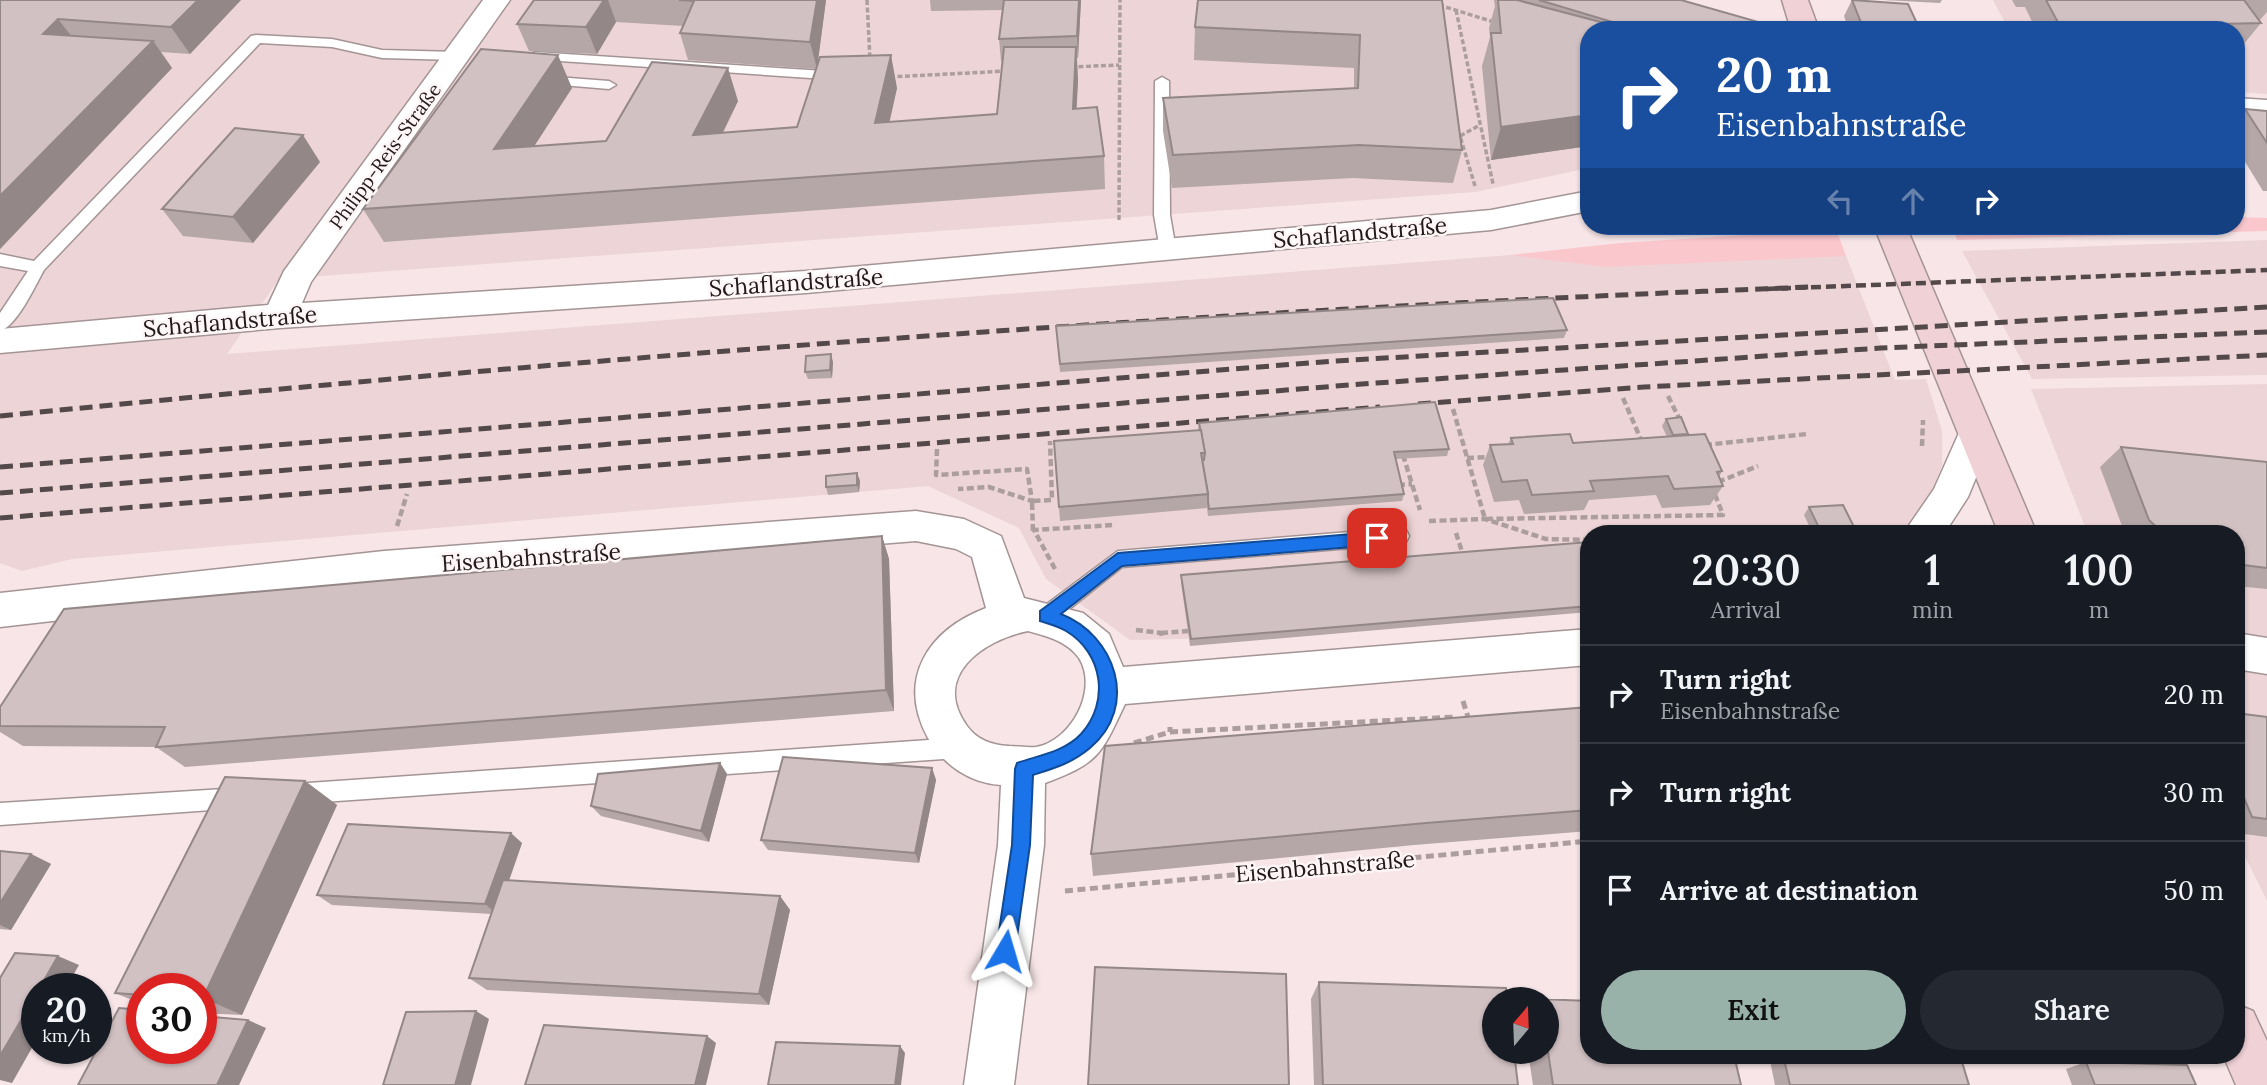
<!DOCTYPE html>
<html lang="en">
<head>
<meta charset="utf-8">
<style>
	:root { --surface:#171b24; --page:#242831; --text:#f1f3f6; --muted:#9ea1a6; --line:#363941; --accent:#99b2a9 }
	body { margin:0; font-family:Lora,serif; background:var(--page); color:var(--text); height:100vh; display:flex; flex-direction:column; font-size:26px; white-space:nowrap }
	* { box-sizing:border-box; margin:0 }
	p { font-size:23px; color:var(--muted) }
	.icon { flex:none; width:38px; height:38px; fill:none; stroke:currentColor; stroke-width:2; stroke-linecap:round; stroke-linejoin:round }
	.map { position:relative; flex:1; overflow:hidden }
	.details { position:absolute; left:1580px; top:525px; width:665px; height:539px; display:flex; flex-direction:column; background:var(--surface); border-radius:28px; box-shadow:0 2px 5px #0004 }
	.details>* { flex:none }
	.banner { position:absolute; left:1580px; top:21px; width:665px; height:214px; border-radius:28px; box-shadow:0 2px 5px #0004; background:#1a4fa0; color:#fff; overflow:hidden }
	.needle { width:46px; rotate:19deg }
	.buttons { position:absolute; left:1482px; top:987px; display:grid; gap:14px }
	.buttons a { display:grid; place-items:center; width:77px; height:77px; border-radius:50%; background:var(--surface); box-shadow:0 2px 5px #0004; font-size:35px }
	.speed { position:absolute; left:21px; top:973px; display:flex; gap:14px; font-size:35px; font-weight:700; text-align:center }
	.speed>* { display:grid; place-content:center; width:91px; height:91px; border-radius:50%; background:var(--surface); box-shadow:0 2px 5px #0004; line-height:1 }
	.speed small { font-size:18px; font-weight:400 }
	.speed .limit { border:10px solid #d22; background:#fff; color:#111 }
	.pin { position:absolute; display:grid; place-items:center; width:60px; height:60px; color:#fff; margin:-30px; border-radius:14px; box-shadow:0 4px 10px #0006 }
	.me { position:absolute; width:77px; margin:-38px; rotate:7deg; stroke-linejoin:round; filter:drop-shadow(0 0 5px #0008) }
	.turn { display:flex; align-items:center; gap:24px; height:147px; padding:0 21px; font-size:32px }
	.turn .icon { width:91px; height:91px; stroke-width:2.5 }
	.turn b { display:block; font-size:49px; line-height:60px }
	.lanes { display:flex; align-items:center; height:66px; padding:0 21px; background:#0003; justify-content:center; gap:35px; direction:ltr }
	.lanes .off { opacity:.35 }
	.eta { display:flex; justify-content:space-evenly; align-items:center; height:119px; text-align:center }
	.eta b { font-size:42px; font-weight:600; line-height:49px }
	.action { display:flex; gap:14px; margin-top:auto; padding:14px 21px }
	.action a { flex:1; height:80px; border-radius:42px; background:var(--accent); color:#111; font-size:28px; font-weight:600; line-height:80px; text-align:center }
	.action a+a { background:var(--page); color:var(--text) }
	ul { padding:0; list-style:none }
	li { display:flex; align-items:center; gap:21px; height:98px; padding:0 21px; border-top:2px solid var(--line) }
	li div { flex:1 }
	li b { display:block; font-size:26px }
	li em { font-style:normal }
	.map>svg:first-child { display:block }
	.built { fill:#edd4d6 }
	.green { fill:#fac7cd }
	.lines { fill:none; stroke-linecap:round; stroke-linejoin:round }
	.lane-casing { stroke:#a49495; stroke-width:3 }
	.street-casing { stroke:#a49495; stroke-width:3 }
	.secondary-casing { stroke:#a49495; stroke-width:3 }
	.path-far2 { stroke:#ac9e9f; stroke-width:3.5; stroke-dasharray:5 2.5; stroke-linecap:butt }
	.path-far1 { stroke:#ac9e9f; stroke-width:4.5; stroke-dasharray:7 3.5; stroke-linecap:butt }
	.path { stroke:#ac9e9f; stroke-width:5; stroke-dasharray:8 4.5; stroke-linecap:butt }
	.lane { fill:#fff; fill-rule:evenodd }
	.street { fill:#fff; fill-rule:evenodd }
	.secondary { fill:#f0d1d6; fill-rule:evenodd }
	.rail-far1 { stroke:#53494a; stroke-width:4.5; stroke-dasharray:10 5; stroke-linecap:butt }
	.rail { stroke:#53494a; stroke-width:5; stroke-dasharray:13 7; stroke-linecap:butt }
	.wall { fill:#b5a6a7 }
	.shaded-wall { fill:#938788 }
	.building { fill:#d2c1c2; stroke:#938788; stroke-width:2 }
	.route { fill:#1a73e8; stroke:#114b97; stroke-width:2 }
	.labels { text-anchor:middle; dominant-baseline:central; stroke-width:5; stroke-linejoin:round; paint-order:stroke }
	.far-street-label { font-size:19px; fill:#211a1b; stroke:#fdf5f6 }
	.street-label { font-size:23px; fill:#211a1b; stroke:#fdf5f6 }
</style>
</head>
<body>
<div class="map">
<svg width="2267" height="1085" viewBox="0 0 2267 1085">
	<rect width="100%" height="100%" fill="#f7e5e7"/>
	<g class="built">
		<path d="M0,0H1653L1589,30V168L1475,192L279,279L227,354L1511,255L1846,256L1895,380L1926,379L1942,431V465L1921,520L1905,534H1589V606L1183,639L1130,640L1046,579L1019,528L928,486L72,559L22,571L0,563Z"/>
		<path d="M1993,0H2267V94L2237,92L2236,30H2009Z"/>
		<path d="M2267,240V375L2032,379L1962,251Z"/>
		<path d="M2267,384V901L2237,840L2236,534H2088L2031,389Z"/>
	</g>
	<g class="green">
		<path d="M2237,217L2267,218V231L1957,240L1952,226H2236Z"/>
		<path d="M1836,229L1846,256L1606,267L1511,255L1620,243Z"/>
	</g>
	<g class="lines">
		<defs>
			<g id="lane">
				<path d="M256,35L332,39L382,50L457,52L464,56L457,60L382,58L332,47L260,43L44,270C35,286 17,326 0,331V313L28,271L0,266V254L34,261L251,36Z"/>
				<path d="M535,52L840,72L847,76L840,80L530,59L528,56Z"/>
				<path d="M543,76L609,81L616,85L609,89L538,83L536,80Z"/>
				<path d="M1162,77L1169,81L1170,215L1176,250L1168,255L1160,250L1154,215L1155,81Z"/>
				<path d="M1399,528L1406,530L1409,536L1406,542L1399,544L1122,567L1053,622L1046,625L1039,622L1036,616L1039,610L1118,551Z"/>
				<path d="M958,738L966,741L969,748L966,755L958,758L294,804L286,801L283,794L286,787L294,784Z"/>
				<path d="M240,788L248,791L251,798L248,805L240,808L0,825V803Z"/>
			</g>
			<g id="street">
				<path d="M483,0H510L311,282L302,303L806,271L1491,210L1589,191V211L1491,230L806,293L280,328L0,353V329L268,305L284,271Z"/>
				<path d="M2236,98L2267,100V118L2236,116Z"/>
				<path d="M1976,420L1989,424L1994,434L1968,497L1944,534H1903L1934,489L1963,424Z"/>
				<path d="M916,511L964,519L1001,536L1024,598L1083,613L1109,634L1123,667L1589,629V665L1125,704C1101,755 1099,763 1045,783L1044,845L1014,1085H964L998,845L1001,785C970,783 943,765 928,738C896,679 928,630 986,608L972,557L956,549L916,541L384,583L0,627V593L384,551ZM1028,631C1046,636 1067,641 1079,658C1099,690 1071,741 1036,747C1028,748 1017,746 1009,746C992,745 977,740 967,726C931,676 983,640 1028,631Z"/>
				<path d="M2236,633L2267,638V674L2236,669Z"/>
			</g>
			<g id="secondary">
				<path d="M1782,0H1808L1819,30H1791Z"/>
				<path d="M1874,226H1906L2037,534H1999Z"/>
				<path d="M2236,1004L2253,1011L2267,1041V1085H2236L2223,1055H2236Z"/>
			</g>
		</defs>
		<use href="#lane" class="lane-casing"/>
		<use href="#street" class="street-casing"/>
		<use href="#secondary" class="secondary-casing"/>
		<g class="path-far2">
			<path d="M867,0L870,60"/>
			<path d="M1439,5L1494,22"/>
			<path d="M1456,10L1493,184"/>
			<path d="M1071,67L1119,65"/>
			<path d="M890,77L1007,71"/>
			<path d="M1475,186L1460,136L1480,125"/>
			<path d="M1119,220L1120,0"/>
		</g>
		<g class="path-far1">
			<path d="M1668,396L1680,420"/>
			<path d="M1623,398L1642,442"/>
			<path d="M1453,409L1485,519L1723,515L1714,492"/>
			<path d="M1705,445L1807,434"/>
			<path d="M1922,446L1923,420"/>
			<path d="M937,449L936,475L1027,469L1032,501L989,487L958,489"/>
			<path d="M1403,455L1420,510"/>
			<path d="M1467,458L1490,457"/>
			<path d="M1718,482L1758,466"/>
			<path d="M1398,485L1412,484"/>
			<path d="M1429,521L1485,519L1546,539L1589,540"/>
			<path d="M397,526L407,494"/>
			<path d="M1033,531L1032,501L1052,500L1050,441"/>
			<path d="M1456,533L1463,555"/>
			<path d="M1055,569L1034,530L1113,525"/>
			<path d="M1136,630L1161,633L1162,638"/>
			<path d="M1161,633L1188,631"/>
		</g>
		<g class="path">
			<path d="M1463,701L1468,717"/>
			<path d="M1170,732L1456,717"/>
			<path d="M1134,743L1170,732V727"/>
			<path d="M1065,891L1589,841"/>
		</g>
		<use href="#lane" class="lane"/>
		<use href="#street" class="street"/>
		<use href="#secondary" class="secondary"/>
		<path class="rail-far1" d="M1766,289L2267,270"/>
		<g class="rail">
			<path d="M1418,404L1644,387L2267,355"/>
			<path d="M0,416C602,356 1206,310 1811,287"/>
			<path d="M0,467L1334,361L2267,307"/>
			<path d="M0,493L1362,384L1881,348L2267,332"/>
			<path d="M0,518L1380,407"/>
		</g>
	</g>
	<g class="wall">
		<path d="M0,0H241L190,54L161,52L172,68L0,249Z"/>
		<path d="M534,0H826L817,66L897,88L889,122L997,114L1003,61H1001L999,39L1003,10L931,11L930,0H1081L1078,58H1077L1078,80L1076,109L1104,156L1105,189L384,242L363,209L572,88L534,146L606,141L738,101L723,133L797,127L816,69L688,60L680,33L683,26L616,22L597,54L529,51L517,24Z"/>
		<path d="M1442,0L1462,150L1453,183L1353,178L1172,188L1163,131V98L1354,89V68L1194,60L1195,27Z"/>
		<path d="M1494,0H1681L1766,30H1589V146L1491,160L1482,66L1490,37L1489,28L1495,6Z"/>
		<path d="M1852,0L1920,30H1849L1844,16Z"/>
		<path d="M1883,0H1942L1940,3Z"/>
		<path d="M2012,0H2267V12L2259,21L2261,23L2243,45H2236V30H2036L2025,7H2016Z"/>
		<path d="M2245,109L2267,111V191H2263L2236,147V119Z"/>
		<path d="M320,162L253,243L183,236L162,209Z"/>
		<path d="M1723,226H1783L1782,227L1725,230Z"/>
		<path d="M1056,326L1567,330L1564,338L1060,372Z"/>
		<path d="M833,362L832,378L808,379L805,372Z"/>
		<path d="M1666,419L1688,434L1687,435L1722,471L1719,477L1723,486L1710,505L1662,508L1656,495L1589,500L1584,510L1524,514L1519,500L1494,502L1483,465L1490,445L1508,444L1511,438L1573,443L1667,437L1662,426Z"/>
		<path d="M1199,423L1449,449L1447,456L1395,459L1404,494L1402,501L1208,516L1207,508L1060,521L1054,441L1198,430Z"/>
		<path d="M2121,447L2267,462V589L2236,586V534H2125L2100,467Z"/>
		<path d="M857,473L860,481L859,492L828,495L826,487Z"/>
		<path d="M1809,507L1856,531L1854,534H1813L1804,515Z"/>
		<path d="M882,536L889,559L894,711L185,767L156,747L23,746L0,732V707Z"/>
		<path d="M1589,542V612L1190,646L1181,582V575Z"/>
		<path d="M1588,702H1589V831L1414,845L1093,876L1091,854L1585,707Z"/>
		<path d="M2236,713L2267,717V837L2236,833Z"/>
		<path d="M720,763L727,774L709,842L601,816L591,806Z"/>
		<path d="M932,768L936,780L919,863L768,850L761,840Z"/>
		<path d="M305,781L337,805L242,1015L201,1013V989H142V1004L115,993Z"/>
		<path d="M522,843L509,881L780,896L790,910L769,1005L487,990L469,978L492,914L332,905L317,895Z"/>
		<path d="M0,851L31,854L51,864L11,930L0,929Z"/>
		<path d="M1319,982L1518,1085H1314L1311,999Z"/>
		<path d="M1540,999L1589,1001V1055H1734L1741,1085H1533L1528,1052H1547V999Z"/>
		<path d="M1771,1055H1783L1969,1085H1775L1769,1056Z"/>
		<path d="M2086,1062L2196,1085H2072L2066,1069Z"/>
	</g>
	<g class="shaded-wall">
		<path d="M198,0H241L190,54L171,27Z"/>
		<path d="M604,0H608L616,22L597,54L586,27Z"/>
		<path d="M817,0H826L817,69L810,42Z"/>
		<path d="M1079,0H1081L1078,58L1077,36Z"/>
		<path d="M58,19L79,46L43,34Z"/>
		<path d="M153,41L172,68L0,249V196Z"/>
		<path d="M1076,47L1078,80L1075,142L1073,109Z"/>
		<path d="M558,55L572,88L511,182L494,149Z"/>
		<path d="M891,55L897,88L882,156L875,123Z"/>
		<path d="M728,68L738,101L705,168L693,135Z"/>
		<path d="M1589,115V146L1491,160L1501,127Z"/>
		<path d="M303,135L320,162L253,243L233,217Z"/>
		<path d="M831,354L833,362L832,378L830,370Z"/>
		<path d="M857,473L860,481L859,492L857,485Z"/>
		<path d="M882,536L889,559L894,711L886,690Z"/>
		<path d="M720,763L727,774L709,842L701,831Z"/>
		<path d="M932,768L936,780L919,863L915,853Z"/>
		<path d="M305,781L337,805L242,1015L203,998Z"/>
		<path d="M511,833L522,843L497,914L485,904Z"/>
		<path d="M31,854L51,864L11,930L0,925V903Z"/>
		<path d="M780,896L790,910L769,1005L759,994Z"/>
		<path d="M58,956L79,965L65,989H39Z"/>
		<path d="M37,993V1039L12,1083L0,1080V1056Z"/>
		<path d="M476,1011L489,1019L471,1085H455Z"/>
		<path d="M248,1020L266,1028L239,1085H217Z"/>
		<path d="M707,1036L716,1043L706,1085H695Z"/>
		<path d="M900,1046L905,1053L901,1085H895Z"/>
	</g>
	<g class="building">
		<path d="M0,0H198L171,27L58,19L43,34L153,41L0,196Z"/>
		<path d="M534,0H604L586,27L517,24Z"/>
		<path d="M679,0H817L810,42L680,33L694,1Z"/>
		<path d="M1004,0H1079L1077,36L999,39Z"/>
		<path d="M1198,0H1442L1462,150L1359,145L1173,155L1163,98L1358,88L1360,35L1195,27Z"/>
		<path d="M1498,0H1517L1631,30H1589V115L1501,127L1491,33H1501Z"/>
		<path d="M1539,0H1681L1762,23L1766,30H1639Z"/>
		<path d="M1852,0L1908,4L1920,30H1864Z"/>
		<path d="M2046,0H2244L2261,23L2132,26L2135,30H2062Z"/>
		<path d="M1004,47H1076L1073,109L1097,107L1104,156L363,209L481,49L558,55L494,149L606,141L652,62L728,68L693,135L797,127L820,57L891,55L875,123L997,114Z"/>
		<path d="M2245,109L2267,111V143Z"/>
		<path d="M235,128L303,135L233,217L162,209Z"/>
		<path d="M1553,298L1567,330L1060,364L1056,326Z"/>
		<path d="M831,354L830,370L805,372L806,356Z"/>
		<path d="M1435,402L1449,449L1394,452L1404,494L1209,509L1208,501V494L1202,460H1204L1205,453L1199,423Z"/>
		<path d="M1681,417L1688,434L1673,435L1666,419Z"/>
		<path d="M1201,430L1205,453H1201L1208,494L1059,507L1054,441Z"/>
		<path d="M1570,434L1573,443L1705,434L1722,471L1717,472L1723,486L1674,489L1668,476L1590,481L1594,491L1532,495L1527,480L1502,482L1490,445L1513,444L1511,438Z"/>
		<path d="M2121,447L2267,462V568L2236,564V534H2164L2149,520Z"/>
		<path d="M857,473V485L826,487V476Z"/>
		<path d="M1843,505L1856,531L1822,534L1809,507Z"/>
		<path d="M882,536L886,690L156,747L165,727L0,726V707L64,609Z"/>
		<path d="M1589,542V606L1191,639L1181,575Z"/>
		<path d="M1588,702H1589V810L1426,823L1091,854L1105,746L1589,707Z"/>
		<path d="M2236,713L2267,717V819L2252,817L2236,779Z"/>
		<path d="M783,757L932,768L915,853L761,840Z"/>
		<path d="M720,763L701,831L591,806L598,774Z"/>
		<path d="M225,777L305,781L203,998H201V989H142V995L115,993Z"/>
		<path d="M348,824L511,833L485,904L317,895Z"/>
		<path d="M0,851L31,854L0,903Z"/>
		<path d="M503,880L780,896L759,994L469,978Z"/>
		<path d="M15,953L58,956L39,989H37V993L0,1056V978Z"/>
		<path d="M1095,967L1286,974L1289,1085H1088Z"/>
		<path d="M1319,982L1506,988L1507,999H1494V1052H1514L1518,1085H1323Z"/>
		<path d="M1540,999L1589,1001V1055H1734L1741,1085H1553L1547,1045V999Z"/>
		<path d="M119,1008L142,1010V1048H201V1016L248,1020L217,1085H78Z"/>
		<path d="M476,1011L455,1085H383L406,1012Z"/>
		<path d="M544,1025L707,1036L695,1085H525Z"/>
		<path d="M776,1042L900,1046L895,1085H768Z"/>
		<path d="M1783,1055H1869L1962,1062L1969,1085H1790Z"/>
		<path d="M2086,1062L2187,1065L2196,1085H2095Z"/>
	</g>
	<path class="route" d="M1377,532L1385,538L1377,545L1122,566L1061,614C1115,635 1140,706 1090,748C1072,763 1055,768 1033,775L1030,845L1015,951L1012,958L1005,961L998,958L996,951L1012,845L1015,769L1017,763C1040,755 1064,752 1081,734C1110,702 1103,653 1066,631C1058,626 1049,624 1040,621V611L1118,553Z"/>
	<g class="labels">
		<g class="far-street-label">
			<text transform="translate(385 156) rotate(-54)">Philipp-Reis-Straße</text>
		</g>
		<g class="street-label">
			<text transform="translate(1360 232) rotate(-5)">Schaflandstraße</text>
			<text transform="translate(796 282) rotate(-4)">Schaflandstraße</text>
			<text transform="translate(230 321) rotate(-5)">Schaflandstraße</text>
			<text transform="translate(531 557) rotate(-4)">Eisenbahnstraße</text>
			<text transform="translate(1325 866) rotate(-5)">Eisenbahnstraße</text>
		</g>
	</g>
</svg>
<div class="buttons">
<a><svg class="needle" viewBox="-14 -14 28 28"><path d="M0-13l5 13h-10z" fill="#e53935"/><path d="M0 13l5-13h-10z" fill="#9ea1a6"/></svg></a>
</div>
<div class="speed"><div>20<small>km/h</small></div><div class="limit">30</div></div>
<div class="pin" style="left:1377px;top:538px;background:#d93025"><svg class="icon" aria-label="arrive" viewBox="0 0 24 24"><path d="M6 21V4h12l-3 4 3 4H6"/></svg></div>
<svg class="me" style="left:1005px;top:951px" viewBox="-20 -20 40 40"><path d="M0-17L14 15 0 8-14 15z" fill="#1a73e8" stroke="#fff" stroke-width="4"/></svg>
<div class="banner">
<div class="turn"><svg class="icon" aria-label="right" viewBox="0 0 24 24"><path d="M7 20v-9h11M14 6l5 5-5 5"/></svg><div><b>20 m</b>Eisenbahnstraße</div></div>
<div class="lanes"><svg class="icon off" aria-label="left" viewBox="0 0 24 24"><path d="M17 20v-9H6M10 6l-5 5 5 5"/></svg><svg class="icon off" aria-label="ahead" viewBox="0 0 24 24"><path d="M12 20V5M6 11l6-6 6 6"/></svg><svg class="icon" aria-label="right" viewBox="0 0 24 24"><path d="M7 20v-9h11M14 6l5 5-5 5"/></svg></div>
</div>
<section class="details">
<div class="eta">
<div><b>20:30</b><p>Arrival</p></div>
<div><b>1</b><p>min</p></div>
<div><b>100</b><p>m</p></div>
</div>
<ul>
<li><svg class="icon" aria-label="right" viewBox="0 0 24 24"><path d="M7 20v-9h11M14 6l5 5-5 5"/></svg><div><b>Turn right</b><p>Eisenbahnstraße</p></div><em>20 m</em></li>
<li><svg class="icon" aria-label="right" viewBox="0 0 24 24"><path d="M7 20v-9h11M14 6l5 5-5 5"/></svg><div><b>Turn right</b></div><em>30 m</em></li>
<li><svg class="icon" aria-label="arrive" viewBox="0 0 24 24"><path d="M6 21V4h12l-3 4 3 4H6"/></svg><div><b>Arrive at destination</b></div><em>50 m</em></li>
</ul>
<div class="action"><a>Exit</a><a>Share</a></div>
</section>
</div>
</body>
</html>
